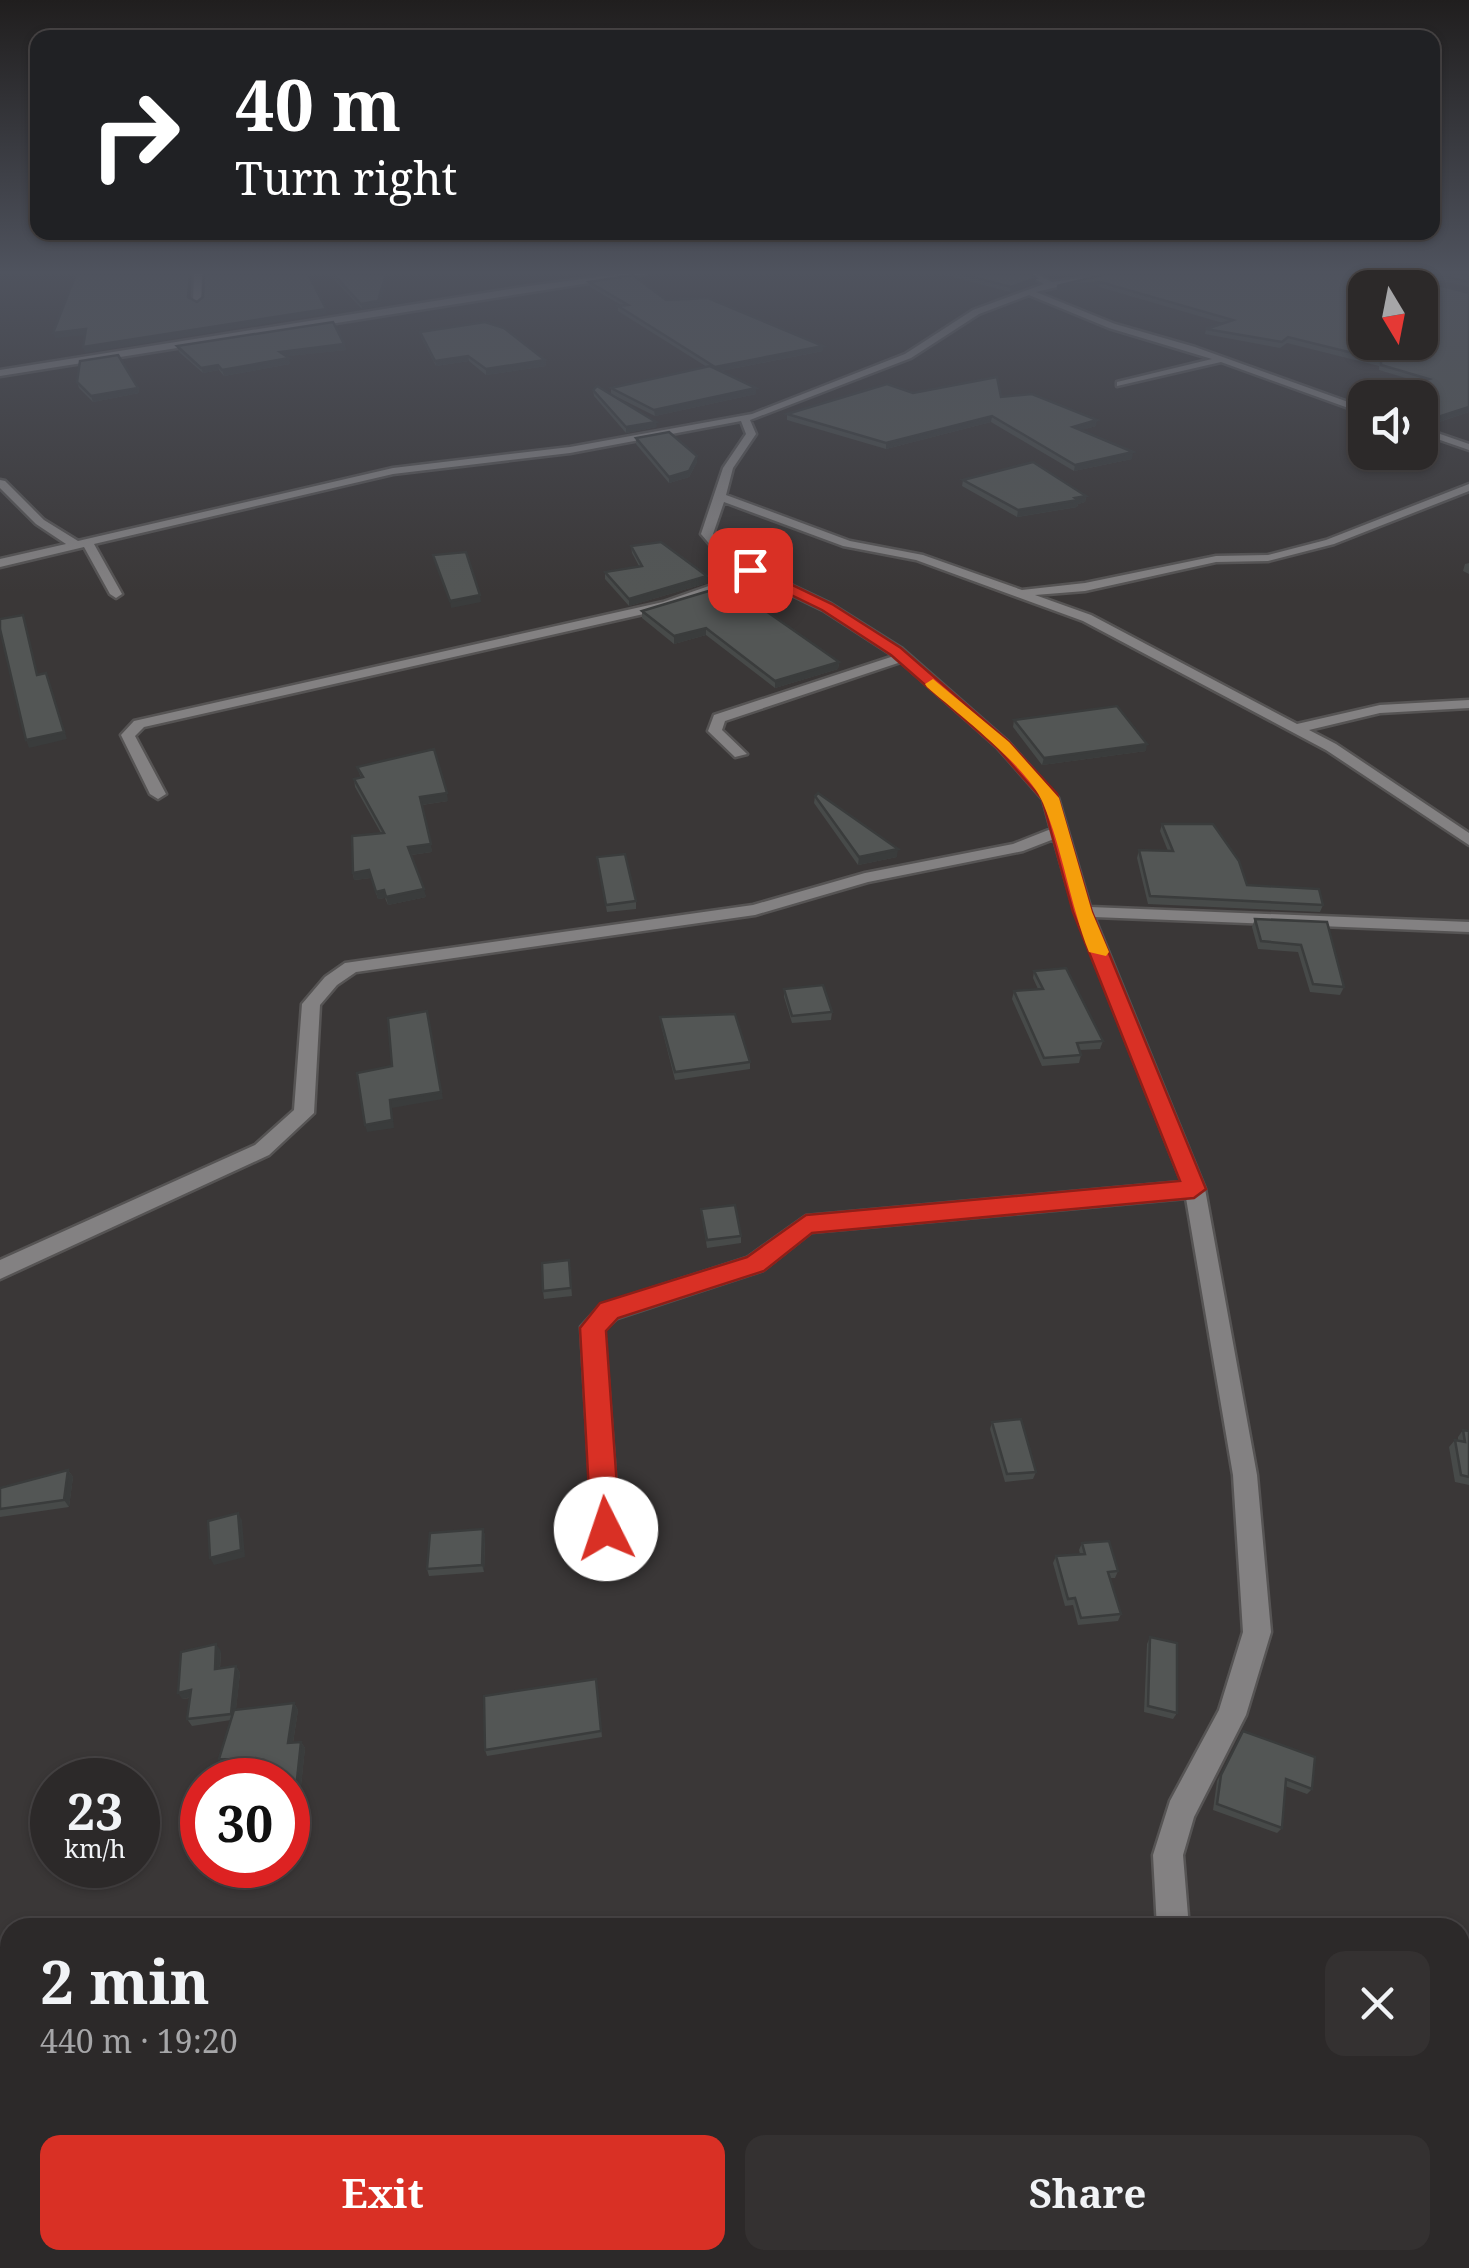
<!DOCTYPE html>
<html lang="en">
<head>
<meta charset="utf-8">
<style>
	:root { --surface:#2c2929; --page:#343131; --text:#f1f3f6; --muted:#a6a6a8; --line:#484546; --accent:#d93025 }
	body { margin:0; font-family:"Noto Serif",serif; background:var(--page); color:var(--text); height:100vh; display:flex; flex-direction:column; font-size:38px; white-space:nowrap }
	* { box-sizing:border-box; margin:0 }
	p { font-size:32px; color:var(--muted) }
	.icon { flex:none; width:55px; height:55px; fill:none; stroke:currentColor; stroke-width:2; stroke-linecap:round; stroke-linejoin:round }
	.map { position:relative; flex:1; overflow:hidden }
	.sheet { position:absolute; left:0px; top:1918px; width:1470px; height:352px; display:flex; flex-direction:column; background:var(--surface); border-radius:30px 30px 0 0; box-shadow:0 2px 8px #0004,0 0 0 2px var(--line) }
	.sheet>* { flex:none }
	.hud { position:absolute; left:30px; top:30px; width:1410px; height:210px; border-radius:20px; box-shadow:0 2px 8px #0004,0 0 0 2px var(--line); background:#202124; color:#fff; overflow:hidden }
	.needle { width:65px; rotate:170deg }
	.tools { position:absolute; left:1348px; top:270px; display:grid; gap:20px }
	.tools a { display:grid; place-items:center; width:90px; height:90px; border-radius:20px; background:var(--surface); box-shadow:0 2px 8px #0004,0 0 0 2px var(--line); font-size:50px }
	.speed { position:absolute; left:30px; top:1758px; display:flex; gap:20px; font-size:50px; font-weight:700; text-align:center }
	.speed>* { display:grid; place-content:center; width:130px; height:130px; border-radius:50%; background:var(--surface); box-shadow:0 2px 8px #0004,0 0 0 2px var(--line); line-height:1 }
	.speed small { font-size:25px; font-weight:400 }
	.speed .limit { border:15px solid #d22; background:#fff; color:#111 }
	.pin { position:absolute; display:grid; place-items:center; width:85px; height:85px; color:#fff; margin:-42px; border-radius:20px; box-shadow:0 5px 15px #0006 }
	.me { position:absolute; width:110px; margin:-55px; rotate:356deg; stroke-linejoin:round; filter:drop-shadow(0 0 8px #0008) }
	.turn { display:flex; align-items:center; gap:35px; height:210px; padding:0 40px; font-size:45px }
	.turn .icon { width:130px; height:130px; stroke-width:2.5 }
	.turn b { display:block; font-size:70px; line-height:85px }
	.round { display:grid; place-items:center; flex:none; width:105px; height:105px; border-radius:20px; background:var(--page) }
	.headline { display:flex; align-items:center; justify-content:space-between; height:170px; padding:0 40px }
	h1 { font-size:60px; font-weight:700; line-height:75px }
	.primary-button { display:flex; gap:20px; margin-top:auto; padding:20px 40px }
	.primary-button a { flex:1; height:115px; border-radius:20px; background:var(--accent); color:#fff; font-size:40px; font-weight:700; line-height:115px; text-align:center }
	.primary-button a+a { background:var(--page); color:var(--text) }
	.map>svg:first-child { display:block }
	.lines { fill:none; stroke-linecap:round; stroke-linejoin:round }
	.minor-casing { stroke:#565454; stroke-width:5 }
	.minor { fill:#838182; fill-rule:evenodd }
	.wall { fill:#474a49 }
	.shaded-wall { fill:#3a3c3c }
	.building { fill:#535655; stroke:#3a3c3c; stroke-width:2.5; fill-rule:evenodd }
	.route { fill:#d93025; stroke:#8d1f18; stroke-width:2.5 }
	.slow { fill:#f59e0b }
</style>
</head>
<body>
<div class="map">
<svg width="1469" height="2268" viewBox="0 0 1469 2268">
	<rect width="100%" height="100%" fill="#3a3737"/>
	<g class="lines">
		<defs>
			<g id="minor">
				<path d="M194,274H202L201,302L197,304L193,302Z"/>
				<path d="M621,274H646L0,376V370L529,286Z"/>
				<path d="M1026,274H1036L1052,282L1111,274L1036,292L1115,324L1195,347L1365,408V414L1221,362L1117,386V382L1212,359L1109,328L1029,295L979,314L911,358L750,420L756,434L733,468L726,495L850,541L923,555L1022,590L1085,583L1216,556L1268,555L1326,540L1469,484V491L1334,544L1268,561L1216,562L1085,591L1035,595L1091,615L1297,724L1380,705L1469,700V708L1380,713L1309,730L1336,744L1469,833V845L1326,750L1083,621L916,560L843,546L724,502L713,534L732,557L831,604L901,648L1008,742L1058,798L1090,907L1469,922V932L1094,917L1205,1189L1257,1475L1271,1632L1246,1715L1194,1817L1183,1855L1189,1928H1157L1153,1855L1170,1801L1219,1710L1243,1632L1233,1475L1186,1198L811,1232L763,1270L617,1318L604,1330L619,1529L615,1537L606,1541L597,1537L593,1529L581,1327L601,1305L747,1258L806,1216L1182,1182L1075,912L1054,839L1023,851L868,882L755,915L356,972L337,985L320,1005L314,1113L269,1155L0,1279V1260L255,1145L294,1110L302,1004L325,977L345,963L753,905L865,873L1013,844L1051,829L1043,799L998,748L901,662L725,721L722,730L747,754L735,757L708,731L714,715L894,656L823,610L751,575L731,587L670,608L144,727L135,736L166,794L158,799L150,794L121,735L134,721L663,602L723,581L742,570L724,561L701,534L723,468L746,434L741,421L570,453L393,474L94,544L122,594L116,598L110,594L84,547L0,567V559L66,544L36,524L0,488V480L5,481L44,520L78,541L393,468L570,447L752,414L905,354L973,310L1044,284Z"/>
				<path d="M1420,427L1469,444V450L1420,433Z"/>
				<path d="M1204,2260H1240L1242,2268H1206Z"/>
			</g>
		</defs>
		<use href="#minor" class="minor-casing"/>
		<use href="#minor" class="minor"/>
	</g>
	<g class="wall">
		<path d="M329,274H388L379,306L362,309Z"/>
		<path d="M941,274H1030L1036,278L1035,283L1010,292Z"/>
		<path d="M1106,274H1396L1469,412L1436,423L1420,418V398H1375L1419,382L1379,370V366L1287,343L1280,348L1205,334L1206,329L1223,323L1099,287L1057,291Z"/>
		<path d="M1411,274H1469V287Z"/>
		<path d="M589,282L666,300L823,346V351L721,371L756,394L655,416L611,394V388L707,367L618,311V306L621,305L590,287Z"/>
		<path d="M420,332L545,360L546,366L486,375L469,361L436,366L421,337Z"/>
		<path d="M344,344L346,350L287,356L290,364L224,376L219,370L203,373L179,352L177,346Z"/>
		<path d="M77,382L138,388L139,393L93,402L79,388Z"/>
		<path d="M593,390L657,427L626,433L594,396Z"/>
		<path d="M913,393L1001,397L1096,426L1081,430L1132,459L1074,471L991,422L886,449L787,420V414Z"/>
		<path d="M636,438L697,462L689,477L669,483L636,444Z"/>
		<path d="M963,480L1086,496L1085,502L1078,504L1077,507L1017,517L962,486Z"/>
		<path d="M631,546L707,576V583L629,606L605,579V572L639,566L632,553Z"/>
		<path d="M1469,563V574L1463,571L1465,564Z"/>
		<path d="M747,606L839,662L838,669L775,688L706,635L674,644L642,618V611Z"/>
		<path d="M1014,720L1146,751L1042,765L1013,727Z"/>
		<path d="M357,767L448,801L422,805L432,852L411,855L426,897L388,905L385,898L378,899L371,878L354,880L353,873L381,833L355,787L354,779L361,778Z"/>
		<path d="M815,796L897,857L858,865L814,803Z"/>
		<path d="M1162,824L1247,885L1323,905L1320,912L1148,904L1137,858L1139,850L1168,851L1160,831Z"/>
		<path d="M597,857L636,901V909L607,912Z"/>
		<path d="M1255,919L1327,922L1344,987L1340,995L1310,992L1298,952L1258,949L1252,927Z"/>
		<path d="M1034,971L1103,1041L1100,1049L1080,1050L1081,1055L1079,1063L1042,1066L1012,999L1014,991L1038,989L1033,978Z"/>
		<path d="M784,989L832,1012L831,1020L792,1023L784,997Z"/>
		<path d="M660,1017L750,1062V1069L675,1080L661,1025Z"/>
		<path d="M701,1209L741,1236V1243L707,1248Z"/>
		<path d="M569,1260L572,1296L544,1299L543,1291Z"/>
		<path d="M992,1422L1036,1472L1033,1479L1005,1482L990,1429Z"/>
		<path d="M1463,1430L1469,1431V1485L1455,1482L1449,1447L1455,1440L1458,1441V1437Z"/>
		<path d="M68,1470L73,1477L69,1507L0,1517V1488Z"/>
		<path d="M483,1529L485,1536L484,1572L429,1576L427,1569Z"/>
		<path d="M1082,1543L1118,1571L1115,1578H1110L1121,1614L1118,1621L1078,1625L1073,1605L1065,1606L1053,1563L1056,1556L1080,1554L1079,1550Z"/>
		<path d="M1150,1637L1177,1713L1173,1719L1144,1712L1147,1644Z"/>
		<path d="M221,1651L220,1669L236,1666L240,1673L236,1709L294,1703L298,1710L293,1743L301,1742L305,1748L300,1795L288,1796V1780L262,1766L224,1765L219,1759L231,1720L192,1726L187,1719L190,1698L182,1699Z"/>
		<path d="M597,1685L602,1737L487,1756L485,1750Z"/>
		<path d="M1243,1731L1312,1789L1307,1794L1285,1786L1282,1828L1277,1833L1213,1810L1217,1781Z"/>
	</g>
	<g class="shaded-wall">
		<path d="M386,274H388L379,306L362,309L361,304Z"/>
		<path d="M1053,274H1080L1053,278Z"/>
		<path d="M1036,278L1035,283L1010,292L1011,287Z"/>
		<path d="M1100,282L1099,287L1057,291V286Z"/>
		<path d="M326,309L327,314L85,353L83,347Z"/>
		<path d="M86,329L88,335L55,338L53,333Z"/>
		<path d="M344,344L346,350L281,357L280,352Z"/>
		<path d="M823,346V351L715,372V367Z"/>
		<path d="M468,356L469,361L436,366L435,361Z"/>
		<path d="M289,358L290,364L224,376L222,370Z"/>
		<path d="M545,360L546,366L486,375V369Z"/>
		<path d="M218,365L219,370L203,373L201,368Z"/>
		<path d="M138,388L139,393L93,402L91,396Z"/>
		<path d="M756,388V394L655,416L654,410Z"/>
		<path d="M1469,407V412L1436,423L1438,417Z"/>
		<path d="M992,416L991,422L886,449V443Z"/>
		<path d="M1097,420L1096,426L1072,433L1073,427Z"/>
		<path d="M656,422L657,427L626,433V427Z"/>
		<path d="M1133,452L1132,459L1074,471L1075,465Z"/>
		<path d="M697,456V462L689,477L669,483V477Z"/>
		<path d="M1086,496L1085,502L1078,504L1077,507L1017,517L1018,510Z"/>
		<path d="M707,576V583L629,606V599Z"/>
		<path d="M480,595L481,602L451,608L450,601Z"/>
		<path d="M706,628V635L674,644V636Z"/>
		<path d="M839,662L838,669L775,688V681Z"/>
		<path d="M46,673L67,739L29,748L26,740Z"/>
		<path d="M1147,744L1146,751L1042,765L1044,758Z"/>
		<path d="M447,793L448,801L421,805L420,797Z"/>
		<path d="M431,844L432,852L410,855L408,847Z"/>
		<path d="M898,849L897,857L858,865L859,857Z"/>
		<path d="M369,870L371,878L354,880L353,873Z"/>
		<path d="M424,889L426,897L388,905L386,897Z"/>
		<path d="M384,890L385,898L378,899L376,892Z"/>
		<path d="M427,1011L443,1099L392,1108L394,1128L367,1132L365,1125L390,1100Z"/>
		<path d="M68,1470L73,1477L69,1507L64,1500Z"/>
		<path d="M238,1513L242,1520L245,1557L214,1565L210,1558Z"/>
		<path d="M483,1529L485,1536L484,1572L482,1565Z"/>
		<path d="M216,1644L221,1651L219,1676L215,1669Z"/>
		<path d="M236,1666L240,1673L235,1720L231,1714Z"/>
		<path d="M191,1690L196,1696L182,1699L178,1693Z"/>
		<path d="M294,1703L298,1710L292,1749L288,1743Z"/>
		<path d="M301,1742L305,1748L300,1795L296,1789Z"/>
	</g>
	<g class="building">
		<path d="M76,274H190L188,297L197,302L203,297L204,274H308L326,309L83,347L86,329L53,333Z"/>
		<path d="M333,274H386L378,301L361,304Z"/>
		<path d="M961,274H1030L1036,278L1011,287Z"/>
		<path d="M1106,274H1396L1469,293V407L1438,417L1420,411V398L1375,396L1429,379L1381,365V360L1288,337L1282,342L1206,329L1233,320L1100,282L1057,286ZM1365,288H1420V342H1365Z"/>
		<path d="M1435,274H1469V282Z"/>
		<path d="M633,275L666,300L708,298L823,346L715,367L618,306L628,305L589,282Z"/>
		<path d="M333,322L344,344L280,352L289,358L222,370L218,365L201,368L177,346Z"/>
		<path d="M485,322L504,328L545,360L486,369L468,356L435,361L420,332Z"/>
		<path d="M118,355L138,388L91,396L77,382L80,361Z"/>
		<path d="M710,366L756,388L654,410L611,388Z"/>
		<path d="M997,377L1001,397L1032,394L1097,420L1073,427L1133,452L1075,465L992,416L886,443L787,414L887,384L913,393Z"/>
		<path d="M597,386L656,422L626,427L593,390Z"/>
		<path d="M669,432L697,456L689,471L669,477L636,438Z"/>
		<path d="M1033,462L1086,496L1075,498L1078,500L1018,510L963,480Z"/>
		<path d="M661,542L707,576L629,599L605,572L642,566L631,546Z"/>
		<path d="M466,552L480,595L450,601L433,555Z"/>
		<path d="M722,587L747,606L756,604L839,662L775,681L706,628L674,636L642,611Z"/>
		<path d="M23,615L37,675L46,673L64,732L26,740L0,629V619Z"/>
		<path d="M1117,706L1147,744L1044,758L1014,720Z"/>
		<path d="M434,749L447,793L420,797L431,844L408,847L424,889L386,897L384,890L376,892L369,870L353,873L352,836L384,833L354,779L363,777L357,767Z"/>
		<path d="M818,793L898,849L859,857L815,796Z"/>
		<path d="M1162,824H1213L1239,861L1247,885L1319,889L1323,905L1150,896L1139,850L1173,851Z"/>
		<path d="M625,854L636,901L606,905L597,857Z"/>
		<path d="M1255,919L1327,922L1344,987L1313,984L1301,945L1261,941Z"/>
		<path d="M1066,968L1103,1041L1077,1043L1081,1055L1044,1058L1014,991L1043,989L1034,971Z"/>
		<path d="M823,985L832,1012L792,1016L784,989Z"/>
		<path d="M427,1011L441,1092L390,1100L392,1120L365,1125L357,1073L392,1066L388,1018Z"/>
		<path d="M735,1014L750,1062L675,1072L660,1017Z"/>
		<path d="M735,1205L741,1236L707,1240L701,1209Z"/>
		<path d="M569,1260L571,1288L543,1291L542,1263Z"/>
		<path d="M1021,1419L1036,1472L1007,1474L992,1422Z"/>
		<path d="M1463,1430L1469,1431V1477L1461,1475L1455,1440L1465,1442Z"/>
		<path d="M68,1470L64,1500L0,1509V1488Z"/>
		<path d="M238,1513L241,1550L210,1558L208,1521Z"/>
		<path d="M483,1529L482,1565L427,1569L430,1533Z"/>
		<path d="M1109,1541L1118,1571L1108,1572L1121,1614L1081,1618L1075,1598L1068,1599L1056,1556L1085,1554L1082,1543Z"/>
		<path d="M1150,1637L1177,1643V1713L1148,1706Z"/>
		<path d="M216,1644L215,1669L236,1666L231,1714L187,1719L191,1690L178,1693L181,1652Z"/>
		<path d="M596,1679L601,1731L485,1750L484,1696Z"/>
		<path d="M294,1703L288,1743L301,1742L296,1789L288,1790V1780H260L263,1760L219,1759L234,1710Z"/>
		<path d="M1243,1731L1315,1757L1312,1789L1286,1779L1282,1828L1217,1804L1221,1775Z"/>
	</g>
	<linearGradient id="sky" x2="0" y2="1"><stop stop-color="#201e1e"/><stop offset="0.46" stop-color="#4f535e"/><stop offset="1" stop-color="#4f535e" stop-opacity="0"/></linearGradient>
	<rect width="1469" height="592" fill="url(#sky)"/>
	<path class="route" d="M746,567H755L832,604L901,648L1009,742L1057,794L1092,912L1206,1189L1194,1198L812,1233L764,1271L618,1318L606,1331L620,1529L616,1538L606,1542L595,1538L591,1529L580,1328L600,1303L747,1257L806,1215L1180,1181L1073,912L1042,799L997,748L891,655L822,610L746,573Z"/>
	<path class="slow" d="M933,679L1009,742L1059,798L1092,912L1109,952L1106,956L1089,952C1070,904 1063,850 1043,803C1029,768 957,713 927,687L925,684Z"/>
</svg>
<div class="tools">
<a><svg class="needle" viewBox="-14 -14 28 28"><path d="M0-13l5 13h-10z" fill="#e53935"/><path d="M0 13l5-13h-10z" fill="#a6a6a8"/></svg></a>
<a><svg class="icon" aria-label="sound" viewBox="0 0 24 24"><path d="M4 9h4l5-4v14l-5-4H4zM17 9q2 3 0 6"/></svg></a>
</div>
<div class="speed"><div>23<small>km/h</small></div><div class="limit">30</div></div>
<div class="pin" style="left:750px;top:570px;background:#d93025"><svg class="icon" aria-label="arrive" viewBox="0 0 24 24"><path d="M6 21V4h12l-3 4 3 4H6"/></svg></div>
<svg class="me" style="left:606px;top:1529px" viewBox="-20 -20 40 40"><circle r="19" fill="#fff"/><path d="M0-13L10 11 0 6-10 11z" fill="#d93025"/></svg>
<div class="hud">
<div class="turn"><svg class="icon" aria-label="right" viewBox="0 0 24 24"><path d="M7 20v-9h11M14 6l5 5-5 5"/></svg><div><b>40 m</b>Turn right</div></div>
</div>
<section class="sheet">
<div class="headline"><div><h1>2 min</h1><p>440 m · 19:20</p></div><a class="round"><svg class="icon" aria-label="close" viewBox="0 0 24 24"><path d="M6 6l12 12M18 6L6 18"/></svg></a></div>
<div class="primary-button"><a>Exit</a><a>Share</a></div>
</section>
</div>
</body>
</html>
